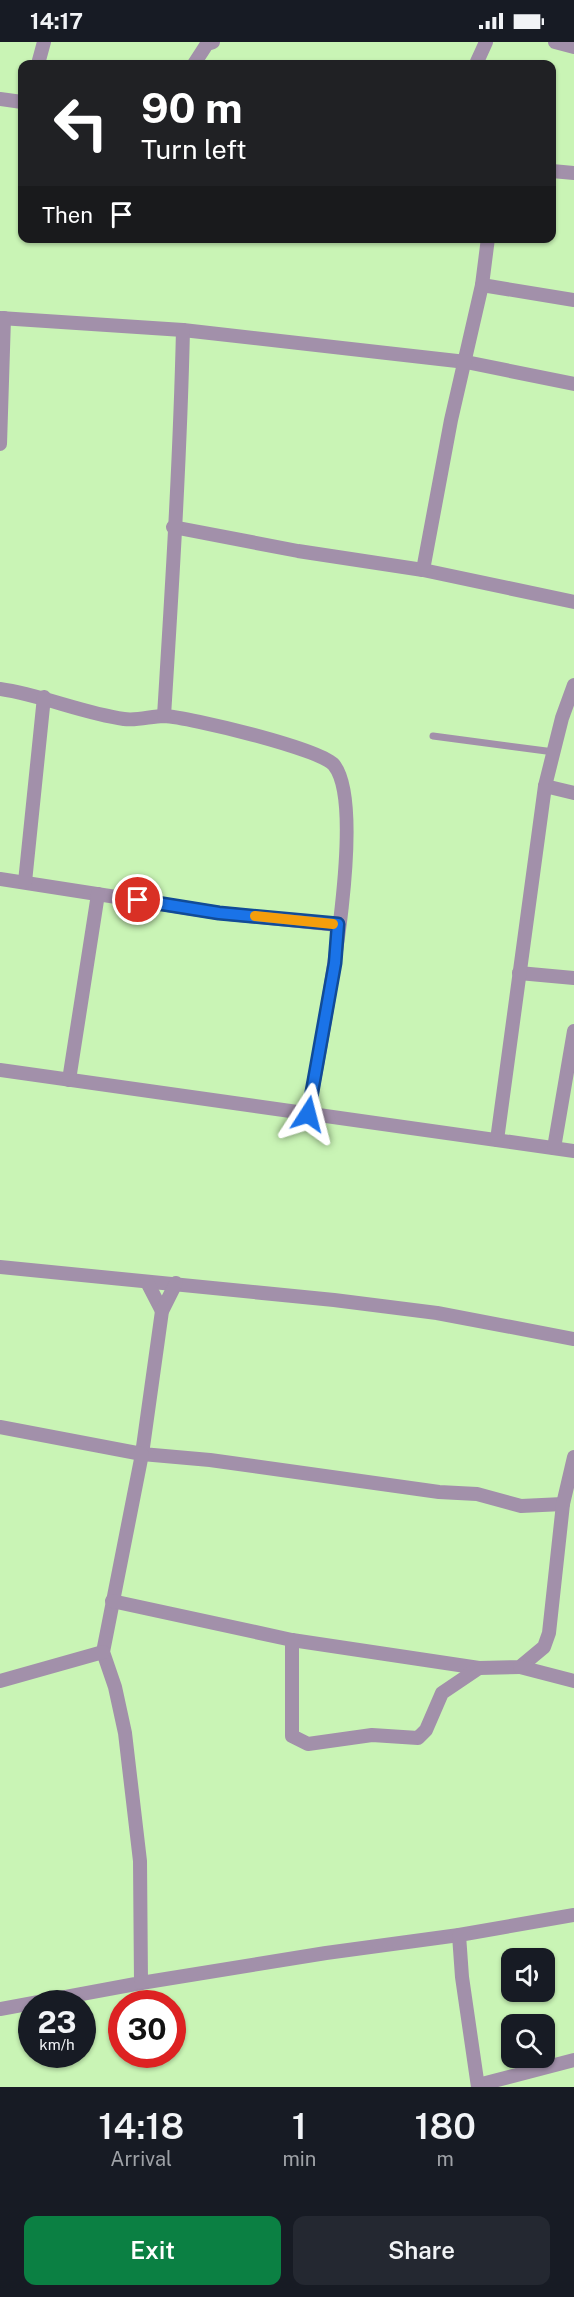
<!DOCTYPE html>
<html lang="en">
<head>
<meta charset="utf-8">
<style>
	:root { --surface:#171b24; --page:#242831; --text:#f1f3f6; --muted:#9ea1a6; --accent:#0b8043 }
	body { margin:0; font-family:"Public Sans",sans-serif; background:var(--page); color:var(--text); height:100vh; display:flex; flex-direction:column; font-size:22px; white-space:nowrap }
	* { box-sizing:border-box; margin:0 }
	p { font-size:20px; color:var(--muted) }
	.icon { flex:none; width:33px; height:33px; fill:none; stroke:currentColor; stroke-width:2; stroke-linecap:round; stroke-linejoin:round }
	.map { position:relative; height:2045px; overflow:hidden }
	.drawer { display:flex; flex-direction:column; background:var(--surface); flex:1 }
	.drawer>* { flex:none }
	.hud { position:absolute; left:18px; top:18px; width:538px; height:183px; border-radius:12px; box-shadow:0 2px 4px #0004; background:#202124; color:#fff; overflow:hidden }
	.fabs { position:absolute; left:501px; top:1906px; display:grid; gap:12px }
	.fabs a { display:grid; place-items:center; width:54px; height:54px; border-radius:12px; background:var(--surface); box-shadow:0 2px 4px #0004; font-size:30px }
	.speed { position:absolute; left:18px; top:1948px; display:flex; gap:12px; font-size:30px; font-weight:700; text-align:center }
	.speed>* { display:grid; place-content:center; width:78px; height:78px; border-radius:50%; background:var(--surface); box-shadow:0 2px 4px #0004; line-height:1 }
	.speed small { font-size:15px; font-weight:400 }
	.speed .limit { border:9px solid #d22; background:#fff; color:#111 }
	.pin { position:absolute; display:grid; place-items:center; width:51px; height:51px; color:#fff; margin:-26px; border:3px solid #fff; border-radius:50%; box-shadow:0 2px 6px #0007 }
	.me { position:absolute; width:66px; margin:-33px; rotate:9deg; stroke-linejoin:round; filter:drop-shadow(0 0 4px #0008) }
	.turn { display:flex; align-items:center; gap:21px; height:126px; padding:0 24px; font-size:27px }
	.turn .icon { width:78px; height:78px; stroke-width:2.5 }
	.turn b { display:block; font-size:42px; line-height:51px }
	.then { display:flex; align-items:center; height:57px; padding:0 24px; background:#0003; gap:12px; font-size:22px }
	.eta { display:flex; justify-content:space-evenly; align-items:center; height:102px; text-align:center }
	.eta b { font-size:36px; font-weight:600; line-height:42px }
	.cta { display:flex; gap:12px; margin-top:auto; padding:12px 24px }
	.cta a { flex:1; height:69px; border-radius:12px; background:var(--accent); color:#fff; font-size:24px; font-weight:600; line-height:69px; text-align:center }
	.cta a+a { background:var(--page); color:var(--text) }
	.status { display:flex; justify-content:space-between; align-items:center; height:42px; padding:0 30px; background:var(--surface); direction:ltr }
	.status svg { height:16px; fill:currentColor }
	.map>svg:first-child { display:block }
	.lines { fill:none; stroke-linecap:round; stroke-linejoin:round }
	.service { stroke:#a290aa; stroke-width:7 }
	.minor { stroke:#a290aa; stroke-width:14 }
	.route-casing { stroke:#114b97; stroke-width:15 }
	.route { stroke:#1a73e8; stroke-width:10 }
	.slow { stroke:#f59e0b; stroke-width:10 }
</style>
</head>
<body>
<div class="status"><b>14:17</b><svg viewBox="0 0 49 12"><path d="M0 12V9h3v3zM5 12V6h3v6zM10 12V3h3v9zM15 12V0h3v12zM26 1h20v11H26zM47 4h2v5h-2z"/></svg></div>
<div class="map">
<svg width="574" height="2045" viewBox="0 0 574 2045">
	<rect width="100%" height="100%" fill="#c9f4b5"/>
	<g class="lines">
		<path class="service" d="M433,694L554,710"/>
		<g class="minor">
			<path d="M555,0L574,5"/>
			<path d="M38,22L44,0"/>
			<path d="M194,22L207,2L213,0"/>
			<path d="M476,22L486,0"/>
			<path d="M0,57L22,60"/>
			<path d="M552,129L574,131"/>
			<path d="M482,243L574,258"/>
			<path d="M0,276L183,288L466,320L574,342"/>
			<path d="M0,402L4,276"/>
			<path d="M173,485L298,509L423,528L574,560"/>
			<path d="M423,528L451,378L482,243L488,196"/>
			<path d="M0,647C42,653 82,671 124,677C138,679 151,674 164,674C189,675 321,707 334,723C370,768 319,1009 308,1072"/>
			<path d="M164,674C172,546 180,417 183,288"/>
			<path d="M545,744L574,751"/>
			<path d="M0,837L219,871L338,883"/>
			<path d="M25,840L44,655"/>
			<path d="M519,931L574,936"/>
			<path d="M0,1028L574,1109"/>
			<path d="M69,1038L98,852"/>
			<path d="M497,1098L545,744L562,676L574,643"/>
			<path d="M554,1106L574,989"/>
			<path d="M0,1225L334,1258L437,1271L574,1297"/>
			<path d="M147,1240L162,1269"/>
			<path d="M176,1241L162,1269L142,1412L210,1418L439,1450L477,1452L521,1464L563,1462"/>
			<path d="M0,1385L142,1412L103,1610L115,1645L125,1691L140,1819L141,1941L0,1967"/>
			<path d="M112,1559L292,1598L479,1626L520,1625L544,1605L549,1591L563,1462L574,1415"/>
			<path d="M292,1598V1694L308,1702L372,1693L418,1696L426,1688L442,1651L479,1626"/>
			<path d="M520,1625L574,1639"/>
			<path d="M0,1639L103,1610"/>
			<path d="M141,1941L326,1911L459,1893"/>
			<path d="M478,2043L574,2018"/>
			<path d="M478,2045L462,1935L459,1893L574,1873"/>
		</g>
	</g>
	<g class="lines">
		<defs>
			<path id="route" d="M138,858L219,871L338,882L335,921L308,1072"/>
		</defs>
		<use href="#route" class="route-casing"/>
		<use href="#route" class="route"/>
		<path class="slow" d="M255,874L333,882"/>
	</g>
</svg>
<div class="fabs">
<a><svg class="icon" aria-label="sound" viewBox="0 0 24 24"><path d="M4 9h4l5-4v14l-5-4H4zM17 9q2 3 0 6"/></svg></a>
<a><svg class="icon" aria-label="search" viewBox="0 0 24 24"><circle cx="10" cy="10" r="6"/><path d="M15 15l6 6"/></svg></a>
</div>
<div class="speed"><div>23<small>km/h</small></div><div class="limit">30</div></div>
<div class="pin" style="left:138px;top:858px;background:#d93025"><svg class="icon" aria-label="arrive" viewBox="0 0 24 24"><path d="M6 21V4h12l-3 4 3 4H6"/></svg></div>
<svg class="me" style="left:308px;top:1072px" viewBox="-20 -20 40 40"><path d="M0-17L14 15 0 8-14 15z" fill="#1a73e8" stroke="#fff" stroke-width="4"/></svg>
<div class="hud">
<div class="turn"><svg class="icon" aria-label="left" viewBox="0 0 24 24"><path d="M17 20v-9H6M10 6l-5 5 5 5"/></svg><div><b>90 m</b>Turn left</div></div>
<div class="then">Then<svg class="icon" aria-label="arrive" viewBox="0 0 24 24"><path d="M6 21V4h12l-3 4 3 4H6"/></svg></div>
</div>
</div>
<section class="drawer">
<div class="eta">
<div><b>14:18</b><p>Arrival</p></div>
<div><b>1</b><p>min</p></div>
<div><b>180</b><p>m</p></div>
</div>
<div class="cta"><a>Exit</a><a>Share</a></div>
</section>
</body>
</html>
